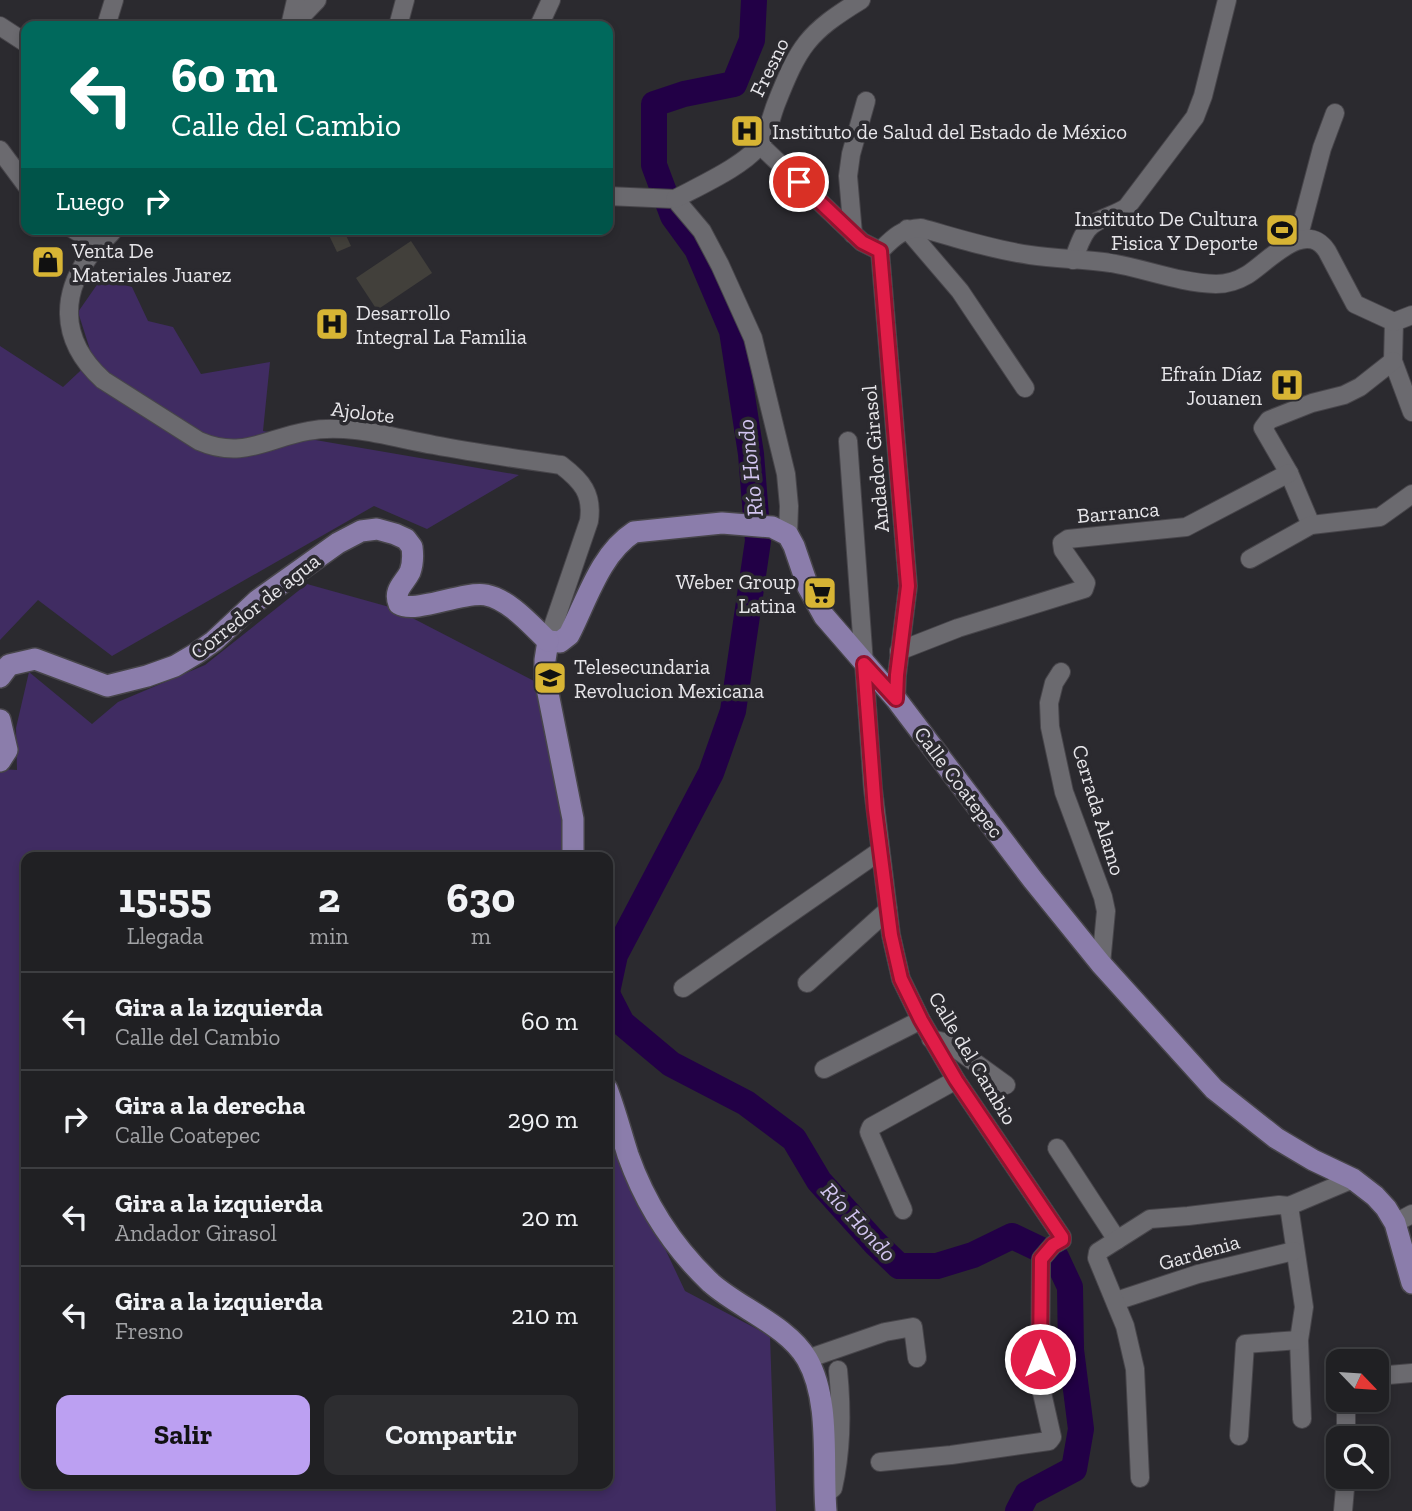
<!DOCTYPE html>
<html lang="es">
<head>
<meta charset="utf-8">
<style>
	:root { --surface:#202023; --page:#2d2d30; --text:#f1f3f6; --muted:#a2a3a6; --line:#3d3e41; --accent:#bca0f2 }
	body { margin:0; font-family:"Zilla Slab",serif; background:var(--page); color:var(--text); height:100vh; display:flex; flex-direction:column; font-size:26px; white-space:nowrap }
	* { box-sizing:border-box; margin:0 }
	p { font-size:23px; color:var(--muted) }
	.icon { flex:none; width:38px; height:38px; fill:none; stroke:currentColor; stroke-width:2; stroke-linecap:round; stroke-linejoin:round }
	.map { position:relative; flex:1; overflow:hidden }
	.details { position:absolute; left:21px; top:852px; width:592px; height:637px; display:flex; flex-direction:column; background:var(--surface); border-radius:14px; box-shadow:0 4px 10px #0003,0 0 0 2px var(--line) }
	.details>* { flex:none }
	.guide { position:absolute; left:21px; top:21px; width:592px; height:214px; border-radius:14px; box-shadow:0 4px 10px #0003,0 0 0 2px var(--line); background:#00695c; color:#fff; overflow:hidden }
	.needle { width:46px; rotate:115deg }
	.tools { position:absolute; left:1326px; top:1349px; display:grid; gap:14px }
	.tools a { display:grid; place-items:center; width:63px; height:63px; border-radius:14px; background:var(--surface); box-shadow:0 4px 10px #0003,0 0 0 2px var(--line); font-size:35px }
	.pin { position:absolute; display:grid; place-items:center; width:60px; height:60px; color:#fff; margin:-30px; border:4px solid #fff; border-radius:50%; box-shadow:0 2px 7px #0007 }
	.me { position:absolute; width:77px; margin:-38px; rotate:0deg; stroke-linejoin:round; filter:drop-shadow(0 0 5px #0008) }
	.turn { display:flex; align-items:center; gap:24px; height:147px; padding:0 35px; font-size:32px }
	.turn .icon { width:91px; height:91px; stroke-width:2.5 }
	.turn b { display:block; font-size:49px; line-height:60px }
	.then { display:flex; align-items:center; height:66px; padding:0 35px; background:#0003; gap:14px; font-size:26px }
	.eta { display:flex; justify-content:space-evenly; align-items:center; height:119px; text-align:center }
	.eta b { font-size:42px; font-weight:700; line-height:49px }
	.button { display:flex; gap:14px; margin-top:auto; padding:14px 35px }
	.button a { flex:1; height:80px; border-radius:14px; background:var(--accent); color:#111; font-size:28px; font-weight:700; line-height:80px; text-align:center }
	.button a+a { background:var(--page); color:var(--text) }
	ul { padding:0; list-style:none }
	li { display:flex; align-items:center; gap:21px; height:98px; padding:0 35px; border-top:2px solid var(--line) }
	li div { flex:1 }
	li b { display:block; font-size:26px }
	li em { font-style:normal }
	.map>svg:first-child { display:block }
	.green { fill:#402c62 }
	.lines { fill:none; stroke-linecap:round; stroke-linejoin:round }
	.river { stroke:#220046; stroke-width:26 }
	.building { fill:#42403b }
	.minor-casing { stroke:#47454a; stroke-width:20 }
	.major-casing { stroke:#47454a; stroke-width:24 }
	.minor { stroke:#6b6a6f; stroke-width:18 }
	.major { stroke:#8b7dab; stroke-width:21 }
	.route-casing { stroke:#92132f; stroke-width:18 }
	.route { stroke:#e11d48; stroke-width:12 }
	.labels { text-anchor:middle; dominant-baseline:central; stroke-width:7; stroke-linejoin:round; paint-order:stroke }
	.street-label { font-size:21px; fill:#e7e6ea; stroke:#2b2a2f }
	.poi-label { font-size:21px; fill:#e7e6ea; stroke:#2b2a2f; text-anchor:start }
	.water-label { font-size:23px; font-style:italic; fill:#d2c5f0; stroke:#2b2a2f }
</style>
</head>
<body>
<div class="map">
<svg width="1412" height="1511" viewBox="0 0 1412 1511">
	<rect width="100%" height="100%" fill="#2b2a2f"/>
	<g class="green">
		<path d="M101,279L132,287L148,321L173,327L201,374L270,362L263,431L519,475L427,529L374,506L112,656L38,600L0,640V346L63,387L93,359L78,312Z"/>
		<path d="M307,584L393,608L534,681L570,857L26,858V1484H607V1126L685,1291L770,1336L776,1511H0V769L17,770L16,728L29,672L92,724L118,702L205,665Z"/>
	</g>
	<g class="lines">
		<g class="river">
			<path d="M607,992L615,955L711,773L733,711L758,541L751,454L732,331L697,249L673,216L654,165V104L684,94L734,84L752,40L754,0"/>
			<path d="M607,994L622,1023L671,1064L746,1103L794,1139L819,1181L875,1243L899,1266H937L973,1255L1012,1236L1056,1257L1070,1287L1071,1350L1081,1429L1074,1469L1027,1494L1018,1511"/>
		</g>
	</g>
	<g class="building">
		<path d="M326,229H343L351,246L337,252Z"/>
		<path d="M411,241L432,273L377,310L356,278Z"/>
	</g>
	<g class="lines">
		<defs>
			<g id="minor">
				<path d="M0,26L26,43"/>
				<path d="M106,26L114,0"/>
				<path d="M290,26L296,0"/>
				<path d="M292,26L317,0"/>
				<path d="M398,26L405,0"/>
				<path d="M539,26L551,0"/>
				<path d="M760,145L862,242L880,251"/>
				<path d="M0,150L26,185"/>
				<path d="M607,196L675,199L702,231L720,265L753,338L786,474L789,506L788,535"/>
				<path d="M675,199C697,187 748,164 760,144C768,133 771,117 776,104C799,46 807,33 861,0"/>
				<path d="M73,229L99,245"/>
				<path d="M114,229C110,236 104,239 98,245C59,290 58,339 103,380L199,441C243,460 267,438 308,431C348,423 394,438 434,445C476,453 519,459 561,465C582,481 593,494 589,521L548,641"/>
				<path d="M907,229L960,291L1025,388"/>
				<path d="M853,234L848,176L851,154L866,101"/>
				<path d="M1298,239L1322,148L1335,113"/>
				<path d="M1073,260C1078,249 1082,232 1092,225C1102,217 1116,215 1127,207L1195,117L1203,96L1227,0"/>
				<path d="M1394,322L1393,361L1412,412"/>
				<path d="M848,441L873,789L891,935L901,979L921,1020L956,1080L1062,1237V1240L1053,1245L1041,1259L1040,1384L1052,1437L1049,1441L951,1455L880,1462"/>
				<path d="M1311,525L1289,473L1263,428L1269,420L1312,403L1344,395L1360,387L1393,361"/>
				<path d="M1250,559L1311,525L1380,517L1412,494"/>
				<path d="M899,651L958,628L1084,589L1086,583L1063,550L1062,543L1068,539L1186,527L1289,473"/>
				<path d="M1061,672L1054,683L1049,703L1050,727L1064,792L1103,897L1106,911L1101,964"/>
				<path d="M896,699L897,675L908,586L880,251C893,238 901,229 921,228C957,238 994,250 1030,255C1057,259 1084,259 1111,263C1146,269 1180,283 1216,284C1227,284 1237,281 1247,275C1268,262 1305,218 1327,251L1355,304L1394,322L1412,315"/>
				<path d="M807,983L888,910"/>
				<path d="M683,988L880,851"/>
				<path d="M931,1039L948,1043L1006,1085"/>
				<path d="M824,1069L921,1020"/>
				<path d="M1057,1148L1117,1240"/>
				<path d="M1289,1206L1304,1307L1299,1340L1302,1419"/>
				<path d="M903,1210L869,1132L871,1127L956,1080"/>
				<path d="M1395,1223L1412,1214"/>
				<path d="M1116,1301L1198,1274L1294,1251"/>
				<path d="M807,1359L885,1332L913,1327L917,1358"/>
				<path d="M1377,1376L1412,1373"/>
				<path d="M1239,1436L1245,1344L1299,1340"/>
				<path d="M1346,1438V1400"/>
				<path d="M1140,1478L1135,1369L1125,1326L1097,1258L1098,1252L1150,1219L1188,1216L1279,1205L1289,1206L1353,1179"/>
				<path d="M825,1495L833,1488C842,1449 842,1410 838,1370"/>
				<path d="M1343,1511L1346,1477"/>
			</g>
			<g id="major">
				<path d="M548,641L560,642L569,635C587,600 600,554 634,532L722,523L772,527L788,535L794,546L808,587L824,616L896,699L1033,880L1101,964L1214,1089L1276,1138L1313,1160L1353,1179L1375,1196L1386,1208L1395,1223L1412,1283"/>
				<path d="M548,641L545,660V678L573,819V858"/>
				<path d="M0,677L9,665L35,659L107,686L147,676L175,666L197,653L214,641L258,600L338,543L361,531L377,529L395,534L406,539L412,547C413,555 413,564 410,572C404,584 393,590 399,604C416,614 462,591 486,595C510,600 531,625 548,641"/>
				<path d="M0,720L7,750L0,761"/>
				<path d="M607,1089C615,1110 621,1133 628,1155C645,1203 674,1248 711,1283C739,1308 788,1326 807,1359C831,1401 822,1464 826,1511"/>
			</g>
		</defs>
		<use href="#minor" class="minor-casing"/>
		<use href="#major" class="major-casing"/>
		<use href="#minor" class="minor"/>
		<use href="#major" class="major"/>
	</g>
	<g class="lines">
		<defs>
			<path id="route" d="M799,182L862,242L880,251L908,586L897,675L896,699L864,664L875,810L891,935L901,979L921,1020L956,1080L1062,1237V1240L1053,1245L1041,1259L1040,1359"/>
		</defs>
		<use href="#route" class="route-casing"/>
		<use href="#route" class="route"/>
	</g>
	<defs>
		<symbol id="hospital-square" viewBox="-11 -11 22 22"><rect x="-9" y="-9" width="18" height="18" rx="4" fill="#d7b434" stroke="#2b2a2f"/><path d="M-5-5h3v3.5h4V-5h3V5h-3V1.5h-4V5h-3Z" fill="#111"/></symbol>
		<symbol id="stadium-square" viewBox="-11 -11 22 22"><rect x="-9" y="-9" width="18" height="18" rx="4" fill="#d7b434" stroke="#2b2a2f"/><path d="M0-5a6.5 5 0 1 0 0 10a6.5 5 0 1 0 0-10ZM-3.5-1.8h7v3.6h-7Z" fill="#111"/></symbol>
		<symbol id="shop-square" viewBox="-11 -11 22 22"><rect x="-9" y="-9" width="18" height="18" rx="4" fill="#d7b434" stroke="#2b2a2f"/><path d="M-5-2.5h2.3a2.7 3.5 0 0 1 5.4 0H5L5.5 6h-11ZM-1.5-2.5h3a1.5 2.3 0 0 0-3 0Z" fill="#111"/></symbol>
		<symbol id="supermarket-square" viewBox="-11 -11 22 22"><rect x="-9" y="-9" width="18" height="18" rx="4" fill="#d7b434" stroke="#2b2a2f"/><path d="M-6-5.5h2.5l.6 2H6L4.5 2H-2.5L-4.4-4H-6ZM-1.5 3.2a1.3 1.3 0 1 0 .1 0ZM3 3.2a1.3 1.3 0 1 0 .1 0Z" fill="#111"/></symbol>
		<symbol id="school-square" viewBox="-11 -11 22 22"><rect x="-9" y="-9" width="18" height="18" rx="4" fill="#d7b434" stroke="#2b2a2f"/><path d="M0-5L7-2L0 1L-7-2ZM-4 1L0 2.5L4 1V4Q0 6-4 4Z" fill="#111"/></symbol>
	</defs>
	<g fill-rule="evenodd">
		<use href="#hospital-square" x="728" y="112" width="38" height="38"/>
		<use href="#stadium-square" x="1263" y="211" width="38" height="38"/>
		<use href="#shop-square" x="29" y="243" width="38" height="38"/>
		<use href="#hospital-square" x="313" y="305" width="38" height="38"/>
		<use href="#hospital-square" x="1268" y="366" width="38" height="38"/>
		<use href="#supermarket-square" x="801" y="574" width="38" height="38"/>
		<use href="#school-square" x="531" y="659" width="38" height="38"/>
	</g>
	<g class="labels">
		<g class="street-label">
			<text transform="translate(769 67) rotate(-64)">Fresno</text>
			<text transform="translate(363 412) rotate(7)">Ajolote</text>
			<text transform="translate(875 459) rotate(-95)">Andador Girasol</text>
			<text transform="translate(1118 512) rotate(-5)">Barranca</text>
			<text transform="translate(255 606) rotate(-38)">Corredor de agua</text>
			<text transform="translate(959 782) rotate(53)">Calle Coatepec</text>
			<text transform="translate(1099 810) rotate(73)">Cerrada Alamo</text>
			<text transform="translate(973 1058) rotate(59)">Calle del Cambio</text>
			<text transform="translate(1199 1252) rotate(-16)">Gardenia</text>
		</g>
		<g class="poi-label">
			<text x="772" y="131">Instituto de Salud del Estado de México</text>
			<text x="1258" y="218" text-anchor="end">Instituto De Cultura<tspan x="1258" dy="24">Fisica Y Deporte</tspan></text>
			<text x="72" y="250">Venta De<tspan x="72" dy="24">Materiales Juarez</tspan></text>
			<text x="356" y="312">Desarrollo<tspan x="356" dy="24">Integral La Familia</tspan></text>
			<text x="1262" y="373" text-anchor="end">Efraín Díaz<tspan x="1262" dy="24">Jouanen</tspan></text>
			<text x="796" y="581" text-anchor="end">Weber Group<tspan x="796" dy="24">Latina</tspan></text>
			<text x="574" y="666">Telesecundaria<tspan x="574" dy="24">Revolucion Mexicana</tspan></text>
		</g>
		<g class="water-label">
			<text transform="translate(750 468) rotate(-96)">Río Hondo</text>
			<text transform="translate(859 1222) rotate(47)">Río Hondo</text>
		</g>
	</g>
</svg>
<div class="tools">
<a><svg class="needle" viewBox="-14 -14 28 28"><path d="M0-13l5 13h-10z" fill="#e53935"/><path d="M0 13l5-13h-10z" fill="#a2a3a6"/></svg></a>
<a><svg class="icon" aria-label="search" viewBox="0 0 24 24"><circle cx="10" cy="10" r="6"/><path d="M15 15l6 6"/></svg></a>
</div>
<div class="pin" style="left:799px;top:182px;background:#d93025"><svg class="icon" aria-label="arrive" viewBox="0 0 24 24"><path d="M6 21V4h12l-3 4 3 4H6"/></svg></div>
<svg class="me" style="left:1040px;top:1359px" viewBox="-20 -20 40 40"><circle r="17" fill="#e11d48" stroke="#fff" stroke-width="3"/><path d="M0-11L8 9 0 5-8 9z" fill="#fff"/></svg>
<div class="guide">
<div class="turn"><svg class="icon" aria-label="left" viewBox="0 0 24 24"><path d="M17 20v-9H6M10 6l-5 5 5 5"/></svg><div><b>60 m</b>Calle del Cambio</div></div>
<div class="then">Luego<svg class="icon" aria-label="right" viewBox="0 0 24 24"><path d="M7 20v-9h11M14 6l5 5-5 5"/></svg></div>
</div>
<section class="details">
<div class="eta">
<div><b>15:55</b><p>Llegada</p></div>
<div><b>2</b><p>min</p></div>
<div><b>630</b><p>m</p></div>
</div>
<ul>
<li><svg class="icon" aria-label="left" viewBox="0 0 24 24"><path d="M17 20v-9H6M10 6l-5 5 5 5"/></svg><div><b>Gira a la izquierda</b><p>Calle del Cambio</p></div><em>60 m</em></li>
<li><svg class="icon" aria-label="right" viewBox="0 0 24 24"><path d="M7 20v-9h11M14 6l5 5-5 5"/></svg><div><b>Gira a la derecha</b><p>Calle Coatepec</p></div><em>290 m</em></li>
<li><svg class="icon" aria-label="left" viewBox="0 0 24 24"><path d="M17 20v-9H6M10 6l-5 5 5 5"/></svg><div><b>Gira a la izquierda</b><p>Andador Girasol</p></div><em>20 m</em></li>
<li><svg class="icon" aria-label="left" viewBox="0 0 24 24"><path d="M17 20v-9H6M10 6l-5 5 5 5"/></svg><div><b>Gira a la izquierda</b><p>Fresno</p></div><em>210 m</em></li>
</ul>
<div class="button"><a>Salir</a><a>Compartir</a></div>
</section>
</div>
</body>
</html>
